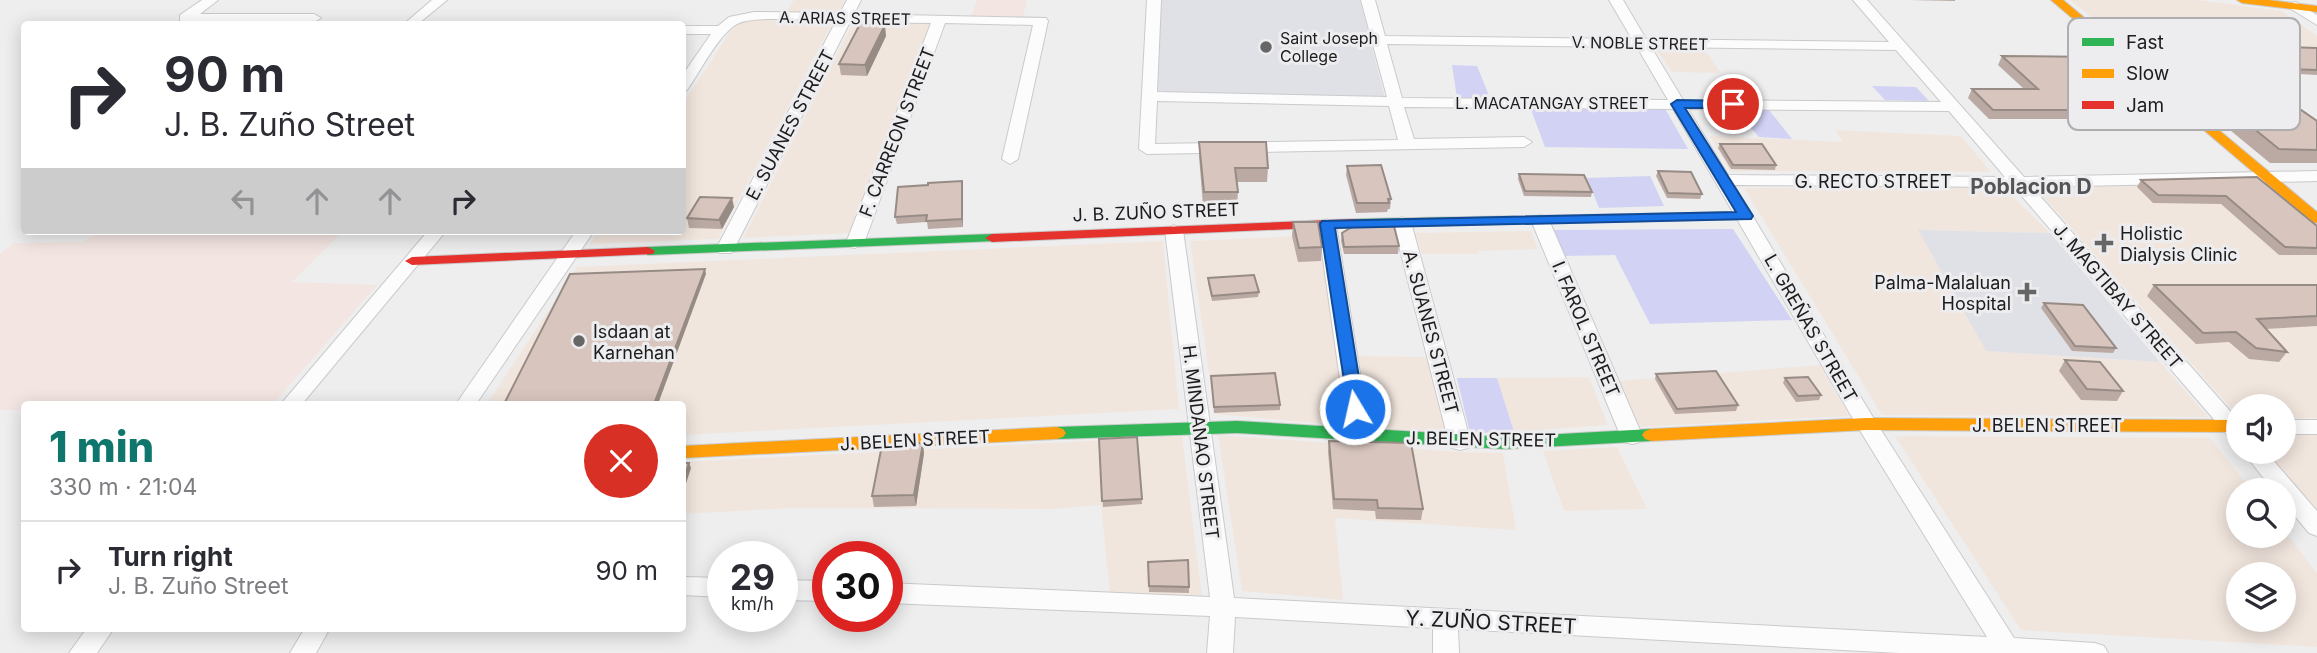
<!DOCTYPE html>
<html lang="en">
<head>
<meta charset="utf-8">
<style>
	:root { --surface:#fff; --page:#f2f2f3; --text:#2b2b33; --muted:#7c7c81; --line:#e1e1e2; --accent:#0f766e }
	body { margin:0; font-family:Inter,sans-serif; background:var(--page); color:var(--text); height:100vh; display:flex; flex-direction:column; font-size:26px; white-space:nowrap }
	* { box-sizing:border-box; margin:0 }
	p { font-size:23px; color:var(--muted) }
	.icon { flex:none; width:38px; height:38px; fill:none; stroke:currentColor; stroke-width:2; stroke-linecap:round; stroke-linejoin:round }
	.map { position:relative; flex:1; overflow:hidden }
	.details { position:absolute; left:21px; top:401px; width:665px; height:231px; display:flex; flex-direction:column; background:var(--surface); border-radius:7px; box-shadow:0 4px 18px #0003 }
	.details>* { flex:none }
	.top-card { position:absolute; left:21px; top:21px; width:665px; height:214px; border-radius:7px; box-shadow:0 4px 18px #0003; background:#fff; color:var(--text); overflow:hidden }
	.tools { position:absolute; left:2226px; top:394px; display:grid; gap:14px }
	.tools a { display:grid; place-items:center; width:70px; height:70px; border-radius:50%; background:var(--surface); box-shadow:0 4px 18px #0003; font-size:35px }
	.speed { position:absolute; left:707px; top:541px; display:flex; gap:14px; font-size:35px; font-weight:700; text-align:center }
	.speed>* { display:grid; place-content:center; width:91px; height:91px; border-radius:50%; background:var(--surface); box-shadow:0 4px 18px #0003; line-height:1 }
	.speed small { font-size:18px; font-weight:400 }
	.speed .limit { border:10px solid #d22; background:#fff; color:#111 }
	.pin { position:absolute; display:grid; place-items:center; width:60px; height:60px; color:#fff; margin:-30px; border:4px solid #fff; border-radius:50%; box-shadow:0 2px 7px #0007 }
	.me { position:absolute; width:77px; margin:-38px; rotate:351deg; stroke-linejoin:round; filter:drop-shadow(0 0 5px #0008) }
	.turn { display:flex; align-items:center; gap:24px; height:147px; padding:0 28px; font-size:32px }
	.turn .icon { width:91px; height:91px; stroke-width:2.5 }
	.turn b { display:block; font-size:49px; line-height:60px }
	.lanes { display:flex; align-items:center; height:66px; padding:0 28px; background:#0003; justify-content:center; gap:35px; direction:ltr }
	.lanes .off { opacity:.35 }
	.round { display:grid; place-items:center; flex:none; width:74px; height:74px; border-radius:37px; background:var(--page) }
	.summary { display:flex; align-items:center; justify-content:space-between; height:119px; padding:0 28px }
	h1 { font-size:42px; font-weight:800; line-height:52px; color:var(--accent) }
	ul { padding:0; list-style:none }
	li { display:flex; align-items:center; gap:21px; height:98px; padding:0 28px; border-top:2px solid var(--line) }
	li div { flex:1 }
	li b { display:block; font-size:26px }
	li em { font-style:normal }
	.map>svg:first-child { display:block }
	.commercial { fill:#f1e6de; fill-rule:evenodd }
	.industrial { fill:#f3e5e2 }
	.built { fill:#e0e1e7 }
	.green { fill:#d1d2f4 }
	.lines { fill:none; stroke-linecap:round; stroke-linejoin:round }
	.street-casing { stroke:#cacacb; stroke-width:2 }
	.fast-casing { stroke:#cacacb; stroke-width:2 }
	.slow-casing { stroke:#cacacb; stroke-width:2 }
	.jam-casing { stroke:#cacacb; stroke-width:2 }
	.street { fill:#fcfcfd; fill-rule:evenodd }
	.fast { fill:#30b455; fill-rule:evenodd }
	.slow { fill:#ff9f0a; fill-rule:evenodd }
	.jam { fill:#e5322d; fill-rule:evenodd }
	.wall { fill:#baaaa3 }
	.shaded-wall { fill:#978b85 }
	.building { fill:#d8c6be; stroke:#978b85; stroke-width:2 }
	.route { fill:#1a73e8; stroke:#114b97; stroke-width:2 }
	.poi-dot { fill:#666; stroke:#ededf0; stroke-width:2.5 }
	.labels { text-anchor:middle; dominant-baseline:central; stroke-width:6; stroke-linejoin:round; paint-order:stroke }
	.far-street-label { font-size:16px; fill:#1c1c1d; stroke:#ededf0 }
	.far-poi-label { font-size:16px; fill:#1c1c1d; stroke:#ededf0; text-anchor:start }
	.street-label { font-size:18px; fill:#1c1c1d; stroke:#ededf0 }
	.poi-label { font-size:18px; fill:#1c1c1d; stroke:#ededf0; text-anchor:start }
	.quarter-label { font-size:21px; font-weight:bold; fill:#545456; stroke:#ededf0 }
	.near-street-label { font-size:21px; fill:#1c1c1d; stroke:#ededf0 }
	.key { fill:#ededf0; stroke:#aeaeb1; stroke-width:2 }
	.key-label { font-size:19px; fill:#1c1c1d }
</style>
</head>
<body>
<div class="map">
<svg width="2317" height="653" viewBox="0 0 2317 653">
	<rect width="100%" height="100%" fill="#eeeeef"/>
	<g class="commercial">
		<path d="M794,0H845L838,14L785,13Z"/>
		<path d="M2070,0H2197L2282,11L2317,36V48L2230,44L2238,52L2138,53Z"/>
		<path d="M761,20L833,22L718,239L590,244L598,231H682L683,104L731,30L740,23Z"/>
		<path d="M854,21L931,23L850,233L743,238Z"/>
		<path d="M1653,45L1702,46L1721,73L1672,72Z"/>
		<path d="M1835,130L1961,136L1991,172L1730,171L1710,136L1843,142Z"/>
		<path d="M2257,184L2317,235V418H2284V406H2238V416L2035,187Z"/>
		<path d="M2003,187L2050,233L1919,230L1986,351L2160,362L2208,417L1882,415L1744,188Z"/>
		<path d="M1531,231L1538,249L1479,251V254H1422L1415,233Z"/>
		<path d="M1321,235L1347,426L1215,414L1190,241Z"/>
		<path d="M1163,241L1179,409L683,435L682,404H487L577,267Z"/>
		<path d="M1356,356L1428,357L1447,433L1369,427Z"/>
		<path d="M1820,365L1849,416L1638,427L1618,381Z"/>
		<path d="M1589,377L1608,425L1514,432L1497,378Z"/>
		<path d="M2284,433H2317V509L2266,452H2284Z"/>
		<path d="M1218,435L1461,452L1503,453L1516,530L1335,518L1343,600L1242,591Z"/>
		<path d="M1182,436L1202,597L1110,595L1101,505L1053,509L792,508L683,514V462Z"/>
		<path d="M1895,436L2210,438L2251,490H2238V536H2284V531L2317,573V647L2021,630ZM2238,574H2284V620H2238Z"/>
		<path d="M1617,447L1647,509L1564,511L1543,451Z"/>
	</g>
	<g class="industrial">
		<path d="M977,0H1027L1023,17L971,16Z"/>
		<path d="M98,231H343L292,282L377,285L273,404H24V410H0V254L14,243L84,242Z"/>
	</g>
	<g class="built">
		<path d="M1161,0H1360L1385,98L1157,93Z"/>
		<path d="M1918,230L2050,233L2160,362L1986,351Z"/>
	</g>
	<g class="green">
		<path d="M1452,65L1477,66L1490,98H1457Z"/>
		<path d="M1872,86L1916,87L1929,101L1885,100Z"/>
		<path d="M1530,107H1664L1688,149L1545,147Z"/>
		<path d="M1734,109L1769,110L1792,139L1759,137Z"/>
		<path d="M1650,176L1664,206L1599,208L1587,178Z"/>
		<path d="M1733,229L1792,320L1650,324L1615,255L1564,256L1553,230Z"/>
		<path d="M1457,378H1497L1514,432L1470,433Z"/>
	</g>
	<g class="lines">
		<defs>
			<g id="street">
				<path d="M202,0H218L200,14H314L321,18L314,22L180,21V15Z"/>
				<path d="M432,0H447L418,24H404Z"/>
				<path d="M847,0H861L854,14L1046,18L1048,21L1018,159L1010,164L1002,159L1033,25L945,23L864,243L855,248L849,247L846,243L931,23L850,22L734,249L731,253H719L716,249L836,21C814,21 754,15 737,24C718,35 700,72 687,90L682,91V76L711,34H682V26H718L729,17L754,12L840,13Z"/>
				<path d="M1147,0H1161L1157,92L1387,97L1361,0H1375L1385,36L1632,39L1609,0H1623L1646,39L1889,42L1853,0H1867L2024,177L2317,171V181L2032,187L2238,420V440L2230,438L2014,187L1734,185L1874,419L2014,638L2095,643L2104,646L2108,653H1899L1458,629L1459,653H1433V628L1235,617L1233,653H1207L1210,616L887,603V583L1210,597L1165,230L1174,225L1183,230L1234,598L1987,637L1856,424L1673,109L1404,107L1414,139L1524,137L1532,142L1524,147L1147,154L1139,149ZM1387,44L1637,47L1668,100L1402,98ZM1651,47L1896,50L1941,102L1683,100ZM1157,101L1389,106L1398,140L1155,144ZM1688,109L1949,111L2005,177L1728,175Z"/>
				<path d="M2296,2L2317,15V25L2291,9V3Z"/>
				<path d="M1540,215L1549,220L1643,437L1640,442L1632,444L1624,442L1621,437L1531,220Z"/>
				<path d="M1402,217L1411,222L1471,443L1468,448L1460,450L1452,448L1449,443L1393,222Z"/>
				<path d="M1327,219L1336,224L1370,436L1367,441L1359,443L1351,441L1348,436L1318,224Z"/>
				<path d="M428,231H446L302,404H281Z"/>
				<path d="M576,231H594L476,404H456Z"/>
				<rect x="2284" y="420" width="33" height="14"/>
				<path d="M2243,452H2266L2317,511V536L2309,533L2284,503V490H2273Z"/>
				<path d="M683,577L723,578V597L682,595Z"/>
				<path d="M782,580L828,581V601L782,600Z"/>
				<path d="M87,628H114L97,653H69Z"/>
				<path d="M305,628H330L316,653H290Z"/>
			</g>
			<g id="fast">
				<path d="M1746,212L1753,216L1751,219L1356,227L1349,223L1356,219Z"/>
				<path d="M992,234L997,235L999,238L997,241L648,255L641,251L648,247Z"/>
				<path d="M1237,421L1504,437L1651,429L1657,431L1660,435L1657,439L1651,441L1504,449L1237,433L1057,439L1051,437L1048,433L1051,429L1057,427Z"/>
			</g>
			<g id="slow">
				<path d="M2051,0H2063L2317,212V223L2312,222Z"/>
				<path d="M2237,0H2269L2317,6V12L2242,3Z"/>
				<path d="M1867,418L2238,420V432L1867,430L1651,441L1645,439L1642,435L1645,431L1651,429Z"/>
				<path d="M1057,427L1063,429L1066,433L1063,437L1057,439L682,458V446Z"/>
			</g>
			<g id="jam">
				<path d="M1356,219L1363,223L1361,226L992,242L985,238L992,234Z"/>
				<path d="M648,247L655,251L653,254L412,265L405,261L412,257Z"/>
			</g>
		</defs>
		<use href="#street" class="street-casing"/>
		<use href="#fast" class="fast-casing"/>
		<use href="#slow" class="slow-casing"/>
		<use href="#jam" class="jam-casing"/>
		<use href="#street" class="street"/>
		<use href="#fast" class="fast"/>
		<use href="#slow" class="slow"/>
		<use href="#jam" class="jam"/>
	</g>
	<g class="wall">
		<path d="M1909,0H1955V1Z"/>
		<path d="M886,36L867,76L841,75L839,64Z"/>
		<path d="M2257,46L2317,48V75L2282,73L2254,51Z"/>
		<path d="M2002,56L2137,89L2170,110L2165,119H1989L1968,98L1972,89H2024L1998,65Z"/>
		<path d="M2210,93L2317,121V163H2270L2202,107Z"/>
		<path d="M1199,142L1268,168L1267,182H1237L1238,192L1237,206H1203L1199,156Z"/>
		<path d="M1720,144L1776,165L1775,170L1731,169L1718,148Z"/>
		<path d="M1347,166L1391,199L1390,209H1388L1387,212L1356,213L1346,175Z"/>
		<path d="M1658,171L1702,194L1700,199L1667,198L1656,176Z"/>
		<path d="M1519,174L1592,192L1591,197L1524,196L1518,179Z"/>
		<path d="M2257,177L2317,226V255H2279L2221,204L2153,203L2137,187L2141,180Z"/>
		<path d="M963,188V227L928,229L927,222L897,224L895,217Z"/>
		<path d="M734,207L722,229L689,228L687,218Z"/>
		<path d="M1293,222L1322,247L1321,261L1298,262L1292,236Z"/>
		<path d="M1342,233L1399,246L1398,254H1344L1341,241Z"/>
		<path d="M1208,278L1259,292L1258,297L1212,301L1208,283Z"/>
		<path d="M2154,285H2317V326L2265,329L2287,352L2279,362L2249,359L2229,342L2196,344L2147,296Z"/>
		<path d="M2044,303L2116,348L2113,353L2072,351L2041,308Z"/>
		<path d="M2065,360L2123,391L2117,401L2081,400L2059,371Z"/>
		<path d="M1656,374L1738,405L1736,411L1675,414L1655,379Z"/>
		<path d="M1211,376L1280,405V410L1214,413Z"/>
		<path d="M1785,378L1821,395L1819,400L1796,402L1783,383Z"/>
		<path d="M1137,437L1142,504L1103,507L1099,439Z"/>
		<path d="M1329,441L1423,509L1421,520L1376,519L1375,511L1333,509L1328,452Z"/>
		<path d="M924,453L916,506L874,507L872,496Z"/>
		<path d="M1188,560L1189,593L1149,592L1148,562Z"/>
	</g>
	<g class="shaded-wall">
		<path d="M885,25L886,36L867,76L865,65Z"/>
		<path d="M962,181L963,188V227L962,219Z"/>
		<path d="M732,198L734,207L722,229L719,220Z"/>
		<path d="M705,269L706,274L658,404H654Z"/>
		<path d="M923,443L924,453L916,506L914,495Z"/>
		<path d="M689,463L691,468L682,496V485Z"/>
	</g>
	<g class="building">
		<path d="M860,24L885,25L865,65L839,64Z"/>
		<path d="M2257,46L2317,48V70L2285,69Z"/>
		<path d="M2002,56L2098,57L2137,89L2145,90L2170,110H1993L1972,89H2038Z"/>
		<path d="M2210,93L2278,94L2317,121V150L2279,149Z"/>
		<path d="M1199,142H1266L1268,168H1235L1238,192H1204Z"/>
		<path d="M1720,144H1762L1776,165H1733Z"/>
		<path d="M1381,165L1391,199H1388L1389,203H1357L1347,166Z"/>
		<path d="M1658,171L1691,172L1702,194L1668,193Z"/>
		<path d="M1519,174L1584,175L1592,192L1525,191Z"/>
		<path d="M2257,177L2317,226V248L2285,247L2226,196L2158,195L2141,180Z"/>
		<path d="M962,181V219L926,221L927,215L895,217L898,187L928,185V183Z"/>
		<path d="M700,197L732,198L719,220L687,218Z"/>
		<path d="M1293,222H1318L1322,247L1299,248Z"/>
		<path d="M1394,226L1399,246L1344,247L1342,233L1352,227Z"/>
		<path d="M705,269L654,404H504L570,274Z"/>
		<path d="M1254,275L1259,292L1212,296L1208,278Z"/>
		<path d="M2154,285H2317V316L2257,319L2287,352L2256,348L2236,332L2203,333Z"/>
		<path d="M2044,303L2083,305L2116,348L2075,346Z"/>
		<path d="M2065,360L2100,362L2123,391L2087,389Z"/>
		<path d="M1716,371L1738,405L1677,409L1656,374Z"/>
		<path d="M1275,373L1280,405L1214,407L1211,376Z"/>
		<path d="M1808,377L1821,395L1798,396L1785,378Z"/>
		<path d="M1137,437L1142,499L1102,501L1099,439Z"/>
		<path d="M1329,441L1411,443L1423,509L1378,508L1377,500L1334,499Z"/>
		<path d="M923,443L914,495L872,496L882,445Z"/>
		<path d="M682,463H689L682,485Z"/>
		<path d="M1188,560L1189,587L1149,586L1148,562Z"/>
	</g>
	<path class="route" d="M1677,100L1733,101L1739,104L1733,108H1685L1753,216L1751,219L1335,228L1364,409L1355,415L1349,413L1320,224L1322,221L1736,212L1671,104Z"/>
	<g class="poi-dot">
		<circle cx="1266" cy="47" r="7"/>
		<path d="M2100.5 232.5h7v7h7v7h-7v7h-7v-7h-7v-7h7z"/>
		<path d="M2023.5 281.5h7v7h7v7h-7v7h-7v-7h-7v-7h7z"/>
		<circle cx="579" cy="341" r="7"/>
	</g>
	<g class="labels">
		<g class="far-street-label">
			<text transform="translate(845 18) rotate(1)">A. ARIAS STREET</text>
			<text transform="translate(1640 43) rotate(1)">V. NOBLE STREET</text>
			<text x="1552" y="103">L. MACATANGAY STREET</text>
		</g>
		<g class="far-poi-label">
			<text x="1280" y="38">Saint Joseph<tspan x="1280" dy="18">College</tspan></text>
		</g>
		<g class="street-label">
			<text transform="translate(790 125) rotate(-62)">E. SUANES STREET</text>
			<text transform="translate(897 132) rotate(-69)">F. CARREON STREET</text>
			<text x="1873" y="181">G. RECTO STREET</text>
			<text transform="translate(1156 212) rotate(-2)">J. B. ZUÑO STREET</text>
			<text transform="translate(2118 296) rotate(49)">J. MAGTIBAY STREET</text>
			<text transform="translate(1811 328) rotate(60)">L. GREÑAS STREET</text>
			<text transform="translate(1586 329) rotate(67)">I. FAROL STREET</text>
			<text transform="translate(1431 332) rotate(75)">A. SUANES STREET</text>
			<text x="2047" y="425">J. BELEN STREET</text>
			<text transform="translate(1481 439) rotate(1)">J. BELEN STREET</text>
			<text transform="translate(915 440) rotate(-3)">J. BELEN STREET</text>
			<text transform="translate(1201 442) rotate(83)">H. MINDANAO STREET</text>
		</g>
		<g class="poi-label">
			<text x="2120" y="233">Holistic<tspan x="2120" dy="21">Dialysis Clinic</tspan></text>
			<text x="2011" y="282" text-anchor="end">Palma-Malaluan<tspan x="2011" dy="21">Hospital</tspan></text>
			<text x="593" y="331">Isdaan at<tspan x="593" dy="21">Karnehan</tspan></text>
		</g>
		<g class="quarter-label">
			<text x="2031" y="186">Poblacion D</text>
		</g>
		<g class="near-street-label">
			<text transform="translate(1491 622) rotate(3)">Y. ZUÑO STREET</text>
		</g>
	</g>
	<rect x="2068" y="18" width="232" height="112" rx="10" class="key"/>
	<rect x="2082" y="38" width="32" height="8" fill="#30b455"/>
	<rect x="2082" y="69" width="32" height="9" fill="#ff9f0a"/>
	<rect x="2082" y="101" width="32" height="8" fill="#e5322d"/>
	<g class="key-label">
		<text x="2126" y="49">Fast</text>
		<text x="2126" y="80">Slow</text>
		<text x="2126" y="112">Jam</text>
	</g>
</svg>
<div class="tools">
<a><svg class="icon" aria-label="sound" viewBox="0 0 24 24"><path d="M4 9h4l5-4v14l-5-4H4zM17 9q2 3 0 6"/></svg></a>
<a><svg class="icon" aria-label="search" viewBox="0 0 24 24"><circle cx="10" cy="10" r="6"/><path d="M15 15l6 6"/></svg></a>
<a><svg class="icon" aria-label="layers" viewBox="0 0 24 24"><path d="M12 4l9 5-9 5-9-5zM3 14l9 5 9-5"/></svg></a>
</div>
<div class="speed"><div>29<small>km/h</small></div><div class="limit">30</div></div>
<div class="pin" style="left:1733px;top:104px;background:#d93025"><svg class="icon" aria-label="arrive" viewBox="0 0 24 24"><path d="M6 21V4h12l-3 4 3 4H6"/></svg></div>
<svg class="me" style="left:1355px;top:409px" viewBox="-20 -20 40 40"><circle r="17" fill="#1a73e8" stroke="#fff" stroke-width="3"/><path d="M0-11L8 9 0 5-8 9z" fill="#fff"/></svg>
<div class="top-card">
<div class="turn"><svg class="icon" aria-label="right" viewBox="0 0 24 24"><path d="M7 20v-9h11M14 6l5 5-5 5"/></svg><div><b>90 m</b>J. B. Zuño Street</div></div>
<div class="lanes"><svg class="icon off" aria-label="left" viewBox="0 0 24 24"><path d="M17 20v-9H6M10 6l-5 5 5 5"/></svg><svg class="icon off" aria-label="ahead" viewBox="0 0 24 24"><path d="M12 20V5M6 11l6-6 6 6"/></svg><svg class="icon off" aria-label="ahead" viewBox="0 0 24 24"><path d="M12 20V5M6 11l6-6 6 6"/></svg><svg class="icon" aria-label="right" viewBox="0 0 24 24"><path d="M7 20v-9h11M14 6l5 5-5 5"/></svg></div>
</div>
<section class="details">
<div class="summary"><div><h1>1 min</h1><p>330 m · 21:04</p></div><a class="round" style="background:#d93025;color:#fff"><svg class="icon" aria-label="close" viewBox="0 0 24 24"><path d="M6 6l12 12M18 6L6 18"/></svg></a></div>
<ul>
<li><svg class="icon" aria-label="right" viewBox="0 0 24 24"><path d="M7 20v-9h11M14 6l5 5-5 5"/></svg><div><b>Turn right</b><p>J. B. Zuño Street</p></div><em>90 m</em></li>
</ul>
</section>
</div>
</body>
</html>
